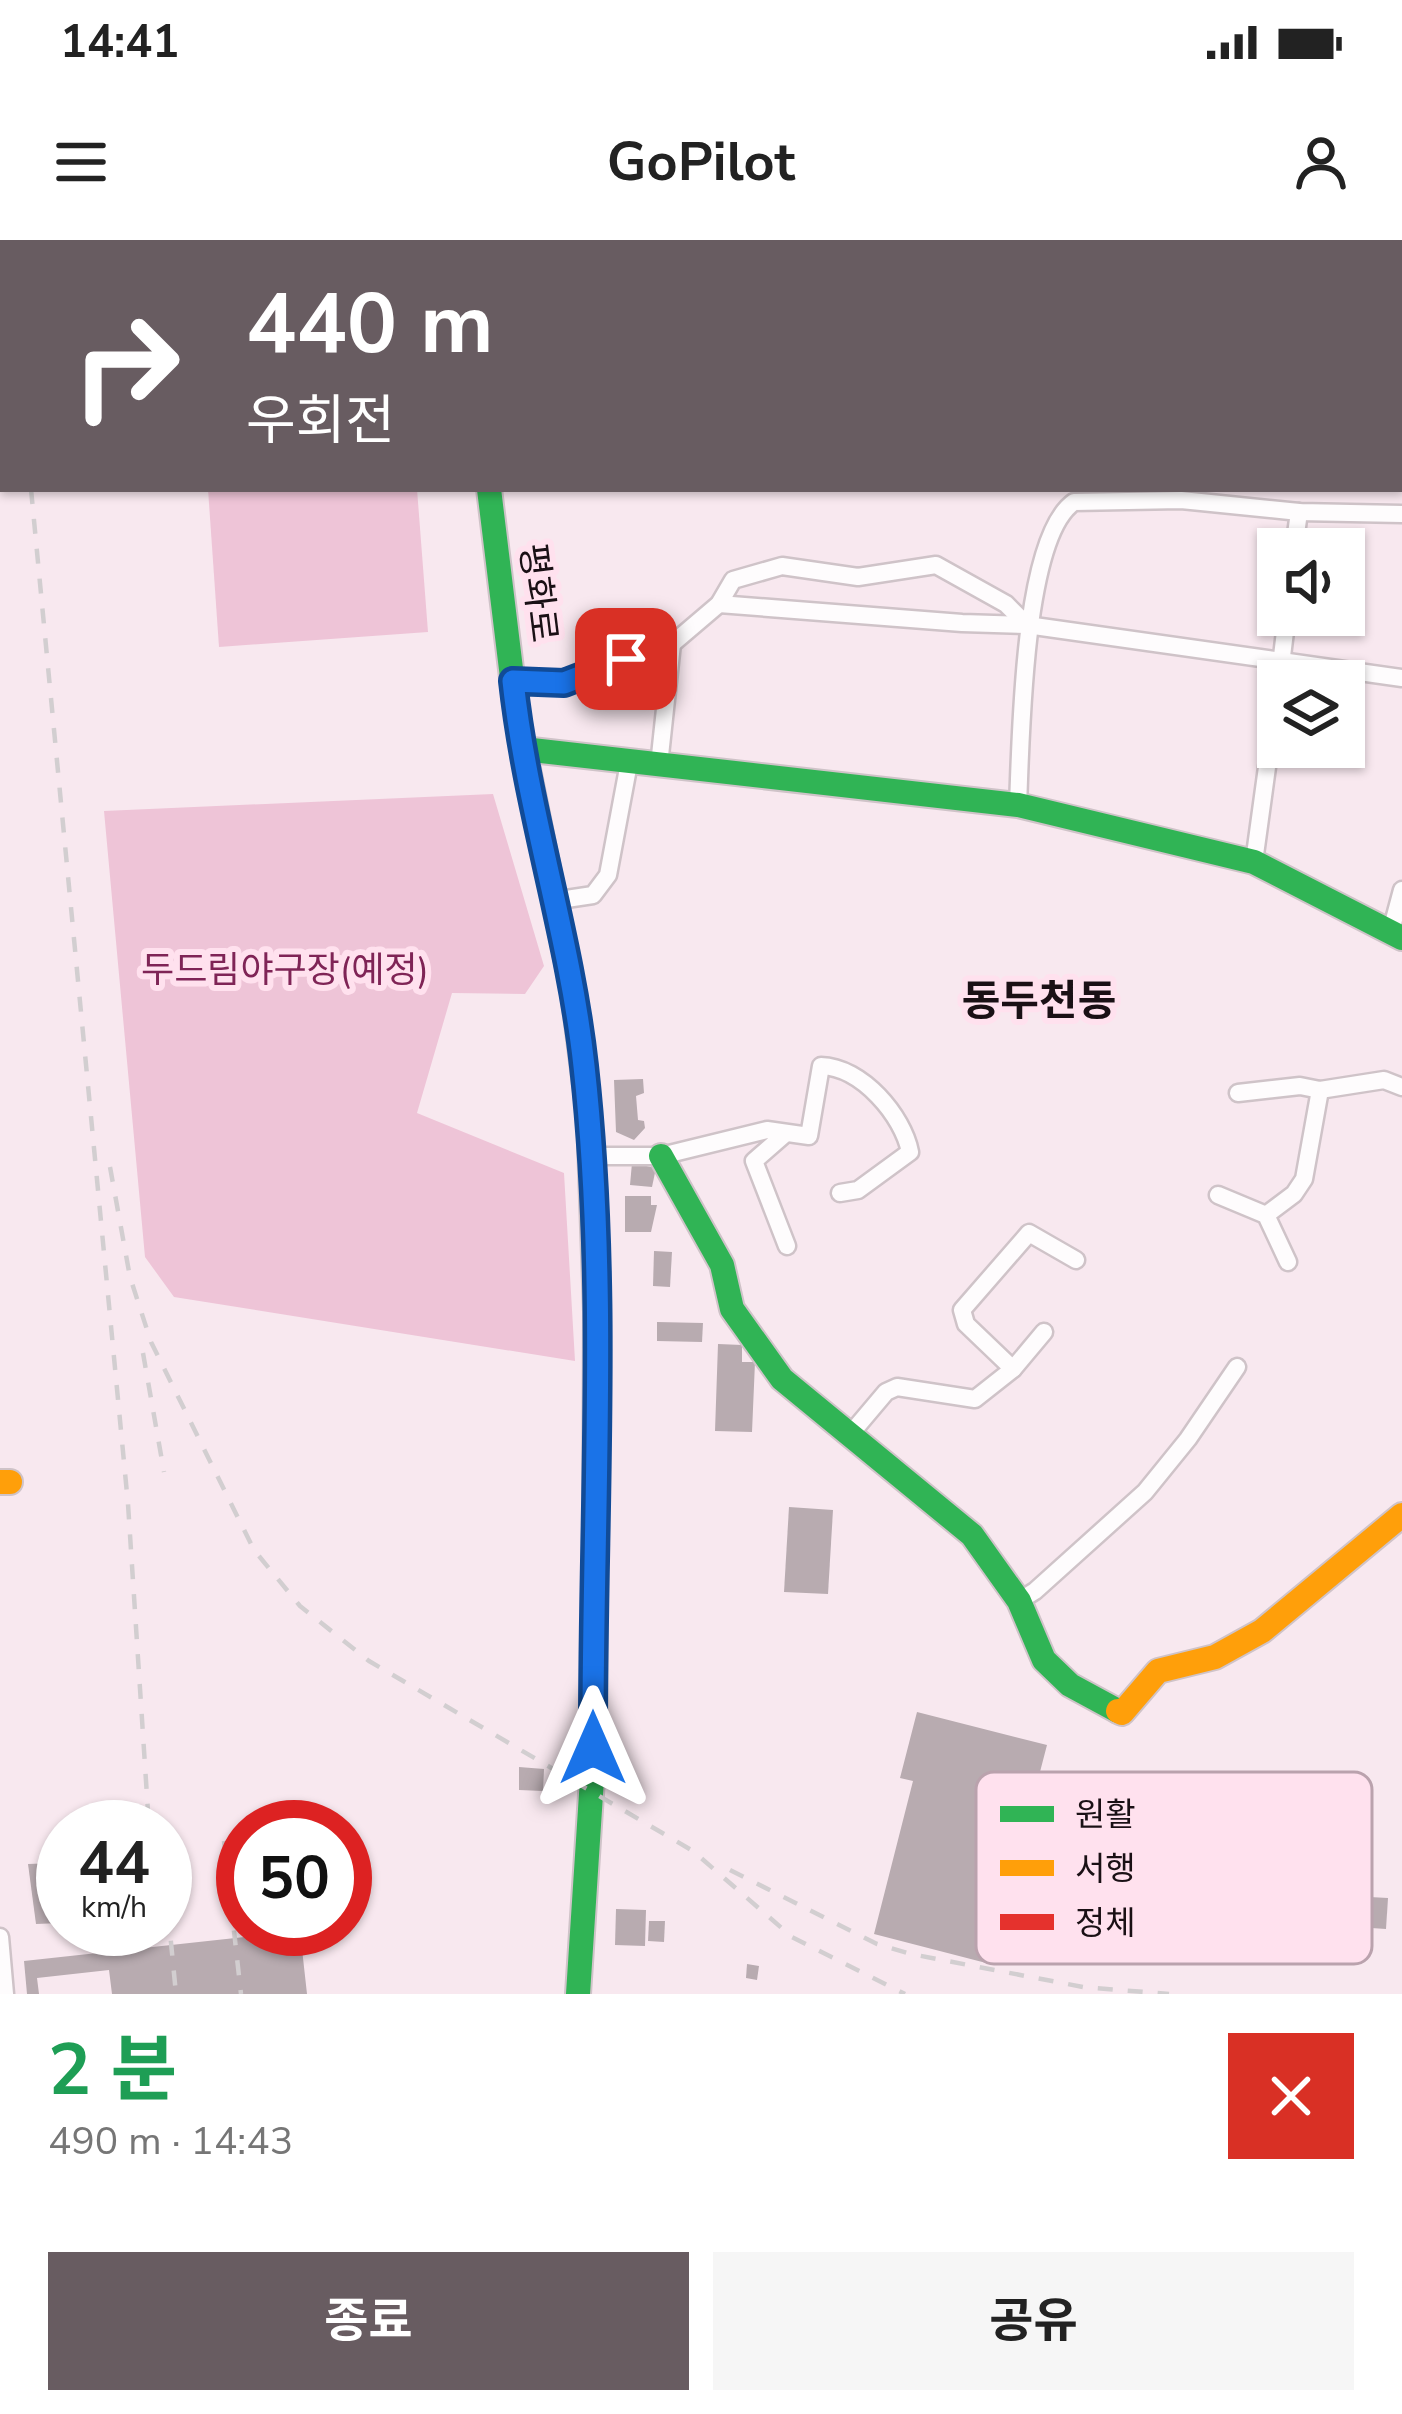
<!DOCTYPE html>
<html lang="ko">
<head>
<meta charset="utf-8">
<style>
	:root { --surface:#fff; --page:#f6f6f6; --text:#222; --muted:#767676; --accent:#685c61 }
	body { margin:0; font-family:"Nunito Sans","Noto Sans KR",sans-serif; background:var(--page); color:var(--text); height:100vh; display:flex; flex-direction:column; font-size:45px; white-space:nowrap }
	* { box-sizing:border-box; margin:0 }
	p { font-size:39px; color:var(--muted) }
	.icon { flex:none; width:66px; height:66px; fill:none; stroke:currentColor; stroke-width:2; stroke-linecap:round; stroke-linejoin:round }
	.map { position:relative; height:1754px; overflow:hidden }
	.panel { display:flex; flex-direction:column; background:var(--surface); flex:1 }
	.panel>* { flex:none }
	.top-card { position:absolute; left:0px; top:0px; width:1404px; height:252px; box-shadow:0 3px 9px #0004; background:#685c61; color:#fff; overflow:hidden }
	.controls { position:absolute; left:1257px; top:288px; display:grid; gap:24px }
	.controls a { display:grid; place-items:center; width:108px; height:108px; border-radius:0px; background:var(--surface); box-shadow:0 3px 9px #0004; font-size:60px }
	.speed { position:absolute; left:36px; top:1560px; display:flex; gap:24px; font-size:60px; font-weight:700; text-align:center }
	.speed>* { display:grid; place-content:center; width:156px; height:156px; border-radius:50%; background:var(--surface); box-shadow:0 3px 9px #0004; line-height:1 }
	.speed small { font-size:30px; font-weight:400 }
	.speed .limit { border:18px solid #d22; background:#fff; color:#111 }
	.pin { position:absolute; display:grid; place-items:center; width:102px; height:102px; color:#fff; margin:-51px; border-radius:24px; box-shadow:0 6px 18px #0006 }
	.me { position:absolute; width:132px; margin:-66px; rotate:0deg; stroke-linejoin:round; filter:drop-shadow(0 0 9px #0008) }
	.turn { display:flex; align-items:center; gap:42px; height:252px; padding:0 48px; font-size:54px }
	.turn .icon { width:156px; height:156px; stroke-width:2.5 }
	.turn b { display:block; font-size:84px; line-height:102px }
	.round { display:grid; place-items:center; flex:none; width:126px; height:126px; border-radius:0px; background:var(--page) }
	.summary { display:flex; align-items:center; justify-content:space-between; height:204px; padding:0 48px }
	h1 { font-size:72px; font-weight:700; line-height:90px; color:#1e9e55 }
	.primary-button { display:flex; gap:24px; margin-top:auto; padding:24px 48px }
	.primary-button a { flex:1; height:138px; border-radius:0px; background:var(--accent); color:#fff; font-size:48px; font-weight:700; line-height:138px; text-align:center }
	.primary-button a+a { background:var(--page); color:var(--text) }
	.status { display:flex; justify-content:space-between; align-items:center; height:84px; padding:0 60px; background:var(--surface); direction:ltr }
	.status svg { height:33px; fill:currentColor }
	header { display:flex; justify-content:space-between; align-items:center; height:156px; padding:0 48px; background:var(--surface); font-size:54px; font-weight:700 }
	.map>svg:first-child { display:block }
	.green { fill:#eec4d7 }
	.building { fill:#b8abb0 }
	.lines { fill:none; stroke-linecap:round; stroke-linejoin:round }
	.street-casing { stroke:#cfc3c8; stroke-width:21 }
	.fast-casing { stroke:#cfc3c8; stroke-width:28 }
	.slow-casing { stroke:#cfc3c8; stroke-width:28 }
	.jam-casing { stroke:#cfc3c8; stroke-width:28 }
	.street { stroke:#fefcfd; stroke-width:16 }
	.fast { stroke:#30b455; stroke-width:24 }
	.slow { stroke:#ff9f0a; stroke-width:24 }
	.jam { stroke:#e5322d; stroke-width:24 }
	.rail { stroke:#d2ced0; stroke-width:4.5; stroke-dasharray:15 15; stroke-linecap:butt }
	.route-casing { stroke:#114b97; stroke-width:30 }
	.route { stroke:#1a73e8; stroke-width:21 }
	.labels { text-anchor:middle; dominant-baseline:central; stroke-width:12; stroke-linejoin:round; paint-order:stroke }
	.street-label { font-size:36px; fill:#1a1015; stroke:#ffe1ee }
	.park-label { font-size:36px; fill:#7f2456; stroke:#ffe1ee }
	.quarter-label { font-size:42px; font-weight:bold; fill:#1a1015; stroke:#ffe1ee }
	.key { fill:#ffe1ee; stroke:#baa2ad; stroke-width:3 }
	.key-label { font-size:33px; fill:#1a1015 }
</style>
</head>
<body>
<div class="status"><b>14:41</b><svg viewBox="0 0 49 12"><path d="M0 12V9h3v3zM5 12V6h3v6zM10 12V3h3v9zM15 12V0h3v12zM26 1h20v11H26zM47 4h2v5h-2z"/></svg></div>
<header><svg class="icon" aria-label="menu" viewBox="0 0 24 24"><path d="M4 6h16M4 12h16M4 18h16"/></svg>GoPilot<svg class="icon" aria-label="person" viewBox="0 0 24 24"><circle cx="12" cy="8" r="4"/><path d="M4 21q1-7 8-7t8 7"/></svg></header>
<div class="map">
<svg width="1402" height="1754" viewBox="0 0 1402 1754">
	<rect width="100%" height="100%" fill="#f8e8ef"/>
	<g class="green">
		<path d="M208,249H417L428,392L219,407Z"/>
		<path d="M493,554L544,726L525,754L452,753L417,873L564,933L575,1121L174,1057L145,1017L104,571Z"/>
	</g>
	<g class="building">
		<path d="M643,839L644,853L636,856L638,880L644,881L645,888L634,900L616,892L614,840Z"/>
		<path d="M632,923L656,928L652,947L630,945Z"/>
		<path d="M625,956H651V965H657L651,992H625Z"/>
		<path d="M654,1011L672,1012L670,1047L653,1046Z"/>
		<path d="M657,1082L703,1083L702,1102L657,1101Z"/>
		<path d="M718,1104L742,1105V1122H755L752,1192L715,1191Z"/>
		<path d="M789,1267L833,1270L828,1354L784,1352Z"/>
		<path d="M917,1472L1047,1505L990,1724L874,1694L913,1541L900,1538Z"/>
		<path d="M519,1527L544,1529L543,1551L519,1550Z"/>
		<path d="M56,1623L61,1683L36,1684L28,1624Z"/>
		<path d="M1314,1654L1388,1658L1386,1689L1312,1684Z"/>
		<path d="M616,1669L646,1670L645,1706L615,1705Z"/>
		<path d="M649,1681H665L664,1702L648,1701Z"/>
		<path d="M300,1691L307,1754H112L109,1730L37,1738L39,1754H27L24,1721Z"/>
		<path d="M747,1724L759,1726L757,1740L746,1738Z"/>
	</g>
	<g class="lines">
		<defs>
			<g id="street">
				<path d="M1401,61H1402"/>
				<path d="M1401,148H1402"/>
				<path d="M1294,309L1299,272"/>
				<path d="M719,364L962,383L1027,385L1402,438"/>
				<path d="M513,441L564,443L672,404L719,364L733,340L782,326L858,337L936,325L1006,364L1027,385"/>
				<path d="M1279,441L1287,375"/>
				<path d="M659,525L672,404"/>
				<path d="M1018,565C1021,502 1022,298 1074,262L1181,260L1299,272L1402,274"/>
				<path d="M1254,622L1278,447"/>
				<path d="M553,661L593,655L608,635L629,523"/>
				<path d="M1391,691L1402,650"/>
				<path d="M1238,853L1300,846L1320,850L1384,840L1402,847"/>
				<path d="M785,894L754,921L787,1006"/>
				<path d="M591,916H661L767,890L809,896L821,826C862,827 903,876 910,912L858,950L840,953"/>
				<path d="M1218,955L1266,975L1288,1022"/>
				<path d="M1266,975L1294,954L1304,939L1320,850"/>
				<path d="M1013,1129L966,1084L962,1070L1029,993L1076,1020"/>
				<path d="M848,1197L886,1152L897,1147L975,1159L1013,1129L1044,1092"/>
				<path d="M1019,1361L1035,1351L1145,1252L1188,1199L1237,1127"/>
				<path d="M0,1697L5,1754"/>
			</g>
			<g id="fast">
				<path d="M489,249L516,470L573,752L589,876L596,1072L594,1508L578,1754"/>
				<path d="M523,509L1018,565L1254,622L1402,698"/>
				<path d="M661,916L722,1025L732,1069L782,1139L972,1295L1019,1361L1044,1420L1070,1445L1118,1471"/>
			</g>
			<g id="slow">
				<path d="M0,1242H10"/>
				<path d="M1118,1471L1122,1473L1158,1431L1215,1417L1262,1391L1402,1275"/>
			</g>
			<path id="jam" d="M465,0L466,3"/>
		</defs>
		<use href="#street" class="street-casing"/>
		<use href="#fast" class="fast-casing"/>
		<use href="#slow" class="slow-casing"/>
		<use href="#jam" class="jam-casing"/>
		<use href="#street" class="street"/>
		<use href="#fast" class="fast"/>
		<use href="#slow" class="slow"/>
		<use href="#jam" class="jam"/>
		<g class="rail">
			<path d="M15,3V0"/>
			<path d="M31,249L128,1264L149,1587"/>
			<path d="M110,927L130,1037L151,1102L254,1310L300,1366L369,1421L693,1611L792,1697L905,1754"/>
			<path d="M143,1113L164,1232"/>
			<path d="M224,1601L241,1754"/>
			<path d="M730,1630L877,1704L911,1714L1083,1747L1169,1754"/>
			<path d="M165,1641L176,1754"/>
		</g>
	</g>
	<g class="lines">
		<defs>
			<path id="route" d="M593,1508C592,1281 609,1051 584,826C570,696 527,571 513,441L564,443L626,419"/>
		</defs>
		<use href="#route" class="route-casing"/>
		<use href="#route" class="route"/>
	</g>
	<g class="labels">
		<g class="street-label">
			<text transform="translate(538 353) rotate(83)">평화로</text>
		</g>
		<g class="park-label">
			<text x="285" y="730">두드림야구장(예정)</text>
		</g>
		<g class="quarter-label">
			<text x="1039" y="761">동두천동</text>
		</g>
	</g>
	<rect x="976" y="1532" width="396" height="192" rx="18" class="key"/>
	<rect x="1000" y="1566" width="54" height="16" fill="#30b455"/>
	<rect x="1000" y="1620" width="54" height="16" fill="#ff9f0a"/>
	<rect x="1000" y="1674" width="54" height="16" fill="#e5322d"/>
	<g class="key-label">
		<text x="1075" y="1586">원활</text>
		<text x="1075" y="1640">서행</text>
		<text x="1075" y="1694">정체</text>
	</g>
</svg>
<div class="controls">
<a><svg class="icon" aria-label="sound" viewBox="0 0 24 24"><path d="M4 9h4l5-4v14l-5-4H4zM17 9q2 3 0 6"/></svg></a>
<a><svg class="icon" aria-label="layers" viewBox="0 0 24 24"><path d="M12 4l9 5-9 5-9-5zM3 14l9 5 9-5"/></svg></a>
</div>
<div class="speed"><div>44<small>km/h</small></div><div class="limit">50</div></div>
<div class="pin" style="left:626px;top:419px;background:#d93025"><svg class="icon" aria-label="arrive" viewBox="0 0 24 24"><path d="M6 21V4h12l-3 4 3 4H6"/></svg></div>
<svg class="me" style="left:593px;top:1508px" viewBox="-20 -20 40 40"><path d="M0-17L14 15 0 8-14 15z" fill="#1a73e8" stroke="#fff" stroke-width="4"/></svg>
<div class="top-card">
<div class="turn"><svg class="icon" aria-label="right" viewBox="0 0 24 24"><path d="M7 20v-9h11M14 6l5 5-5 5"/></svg><div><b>440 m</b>우회전</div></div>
</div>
</div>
<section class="panel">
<div class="summary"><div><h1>2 분</h1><p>490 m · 14:43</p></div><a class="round" style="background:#d93025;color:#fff"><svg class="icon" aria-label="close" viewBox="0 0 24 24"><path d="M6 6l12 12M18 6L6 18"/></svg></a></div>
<div class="primary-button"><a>종료</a><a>공유</a></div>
</section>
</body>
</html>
